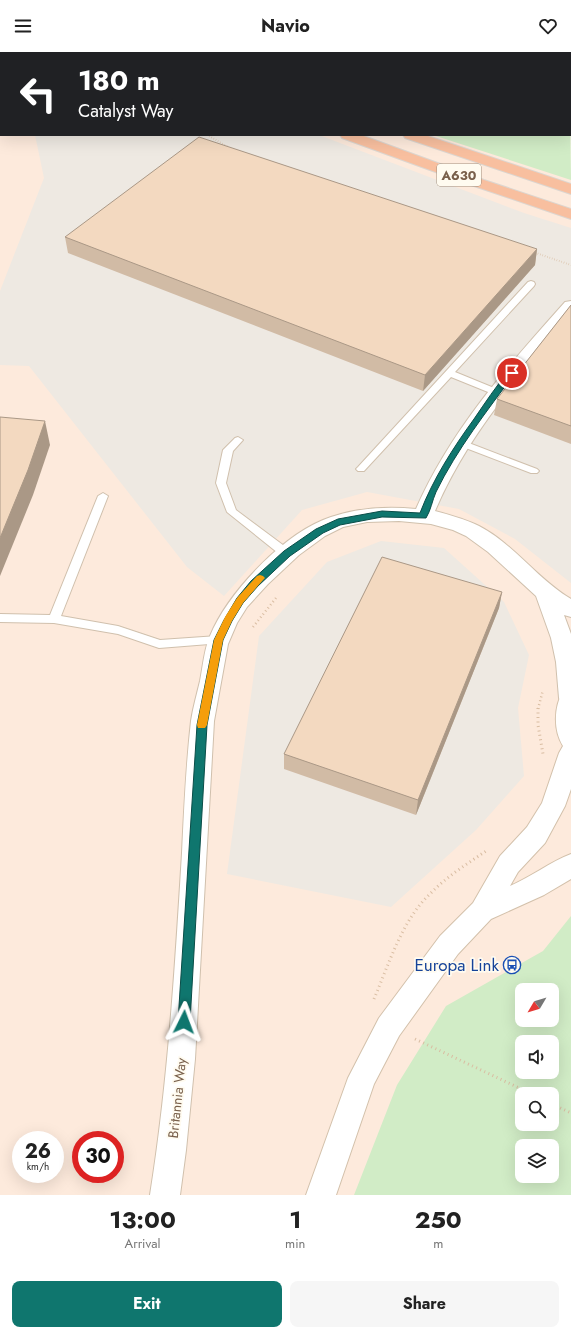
<!DOCTYPE html>
<html lang="en">
<head>
<meta charset="utf-8">
<style>
	:root { --surface:#fff; --page:#f6f6f6; --text:#222; --muted:#767676; --accent:#0f766e }
	body { margin:0; font-family:Jost,sans-serif; background:var(--page); color:var(--text); height:100vh; display:flex; flex-direction:column; font-size:15px; white-space:nowrap }
	* { box-sizing:border-box; margin:0 }
	p { font-size:13px; color:var(--muted) }
	.icon { flex:none; width:22px; height:22px; fill:none; stroke:currentColor; stroke-width:2; stroke-linecap:round; stroke-linejoin:round }
	.map { position:relative; height:1143px; overflow:hidden }
	.side { display:flex; flex-direction:column; background:var(--surface); flex:1 }
	.side>* { flex:none }
	.banner { position:absolute; left:0px; top:0px; width:571px; height:84px; box-shadow:0 4px 16px #0002; background:#202124; color:#fff; overflow:hidden }
	.needle { width:26px; rotate:232deg }
	.controls { position:absolute; left:515px; top:931px; display:grid; gap:8px }
	.controls a { display:grid; place-items:center; width:44px; height:44px; border-radius:8px; background:var(--surface); box-shadow:0 4px 16px #0002; font-size:20px }
	.speed { position:absolute; left:12px; top:1079px; display:flex; gap:8px; font-size:20px; font-weight:700; text-align:center }
	.speed>* { display:grid; place-content:center; width:52px; height:52px; border-radius:50%; background:var(--surface); box-shadow:0 4px 16px #0002; line-height:1 }
	.speed small { font-size:10px; font-weight:400 }
	.speed .limit { border:6px solid #d22; background:#fff; color:#111 }
	.pin { position:absolute; display:grid; place-items:center; width:34px; height:34px; color:#fff; margin:-17px; border:2px solid #fff; border-radius:50%; box-shadow:0 1px 4px #0007 }
	.me { position:absolute; width:44px; margin:-22px; rotate:3deg; stroke-linejoin:round; filter:drop-shadow(0 0 3px #0008) }
	.turn { display:flex; align-items:center; gap:14px; height:84px; padding:0 12px; font-size:18px }
	.turn .icon { width:52px; height:52px; stroke-width:2.5 }
	.turn b { display:block; font-size:28px; line-height:34px }
	.eta { display:flex; justify-content:space-evenly; align-items:center; height:68px; text-align:center }
	.eta b { font-size:24px; font-weight:700; line-height:28px }
	.button { display:flex; gap:8px; margin-top:auto; padding:8px 12px }
	.button a { flex:1; height:46px; border-radius:8px; background:var(--accent); color:#fff; font-size:16px; font-weight:700; line-height:46px; text-align:center }
	.button a+a { background:var(--page); color:var(--text) }
	header { display:flex; justify-content:space-between; align-items:center; height:52px; padding:0 12px; background:var(--surface); font-size:18px; font-weight:700 }
	.map>svg:first-child { display:block }
	.commercial { fill:#fdeadc; fill-rule:evenodd }
	.industrial { fill:#eee9e2 }
	.green { fill:#d1ecc6; fill-rule:evenodd }
	.lines { fill:none; stroke-linecap:round; stroke-linejoin:round }
	.lane-casing { stroke:#d0c0ad; stroke-width:2 }
	.street-casing { stroke:#d0c0ad; stroke-width:2 }
	.secondary-casing { stroke:#d3c1ab; stroke-width:2 }
	.highway-casing { stroke:#dcd6d0; stroke-width:2 }
	.path-far2 { stroke:#d9bda2; stroke-width:2; stroke-dasharray:0.5 2; stroke-linecap:butt }
	.path-far1 { stroke:#d9bda2; stroke-width:2.5; stroke-dasharray:1 3; stroke-linecap:butt }
	.path { stroke:#d9bda2; stroke-width:3; stroke-dasharray:1 3.5; stroke-linecap:butt }
	.lane { fill:#fff; fill-rule:evenodd }
	.street { fill:#fff; fill-rule:evenodd }
	.secondary { fill:#fff; fill-rule:evenodd }
	.highway { fill:#f8bf9f; fill-rule:evenodd }
	.wall { fill:#d1bba5 }
	.shaded-wall { fill:#aa9886 }
	.building { fill:#f3d9c0; stroke:#aa9886 }
	.route { fill:#0f766e; stroke:#0a4d48 }
	.slow { fill:#f59e0b }
	.labels { text-anchor:middle; dominant-baseline:central; stroke-width:3.5; stroke-linejoin:round; paint-order:stroke }
	.shield { fill:#fffbf0; stroke:#a18e7c; stroke-width:1 }
	.shield-label { font-size:13px; font-weight:bold; fill:#79604b }
	.street-label { font-size:14px; fill:#79604b; stroke:#fffbf0 }
	.near-transit-label { font-size:17px; fill:#164399; stroke:#fffbf0; text-anchor:end }
</style>
</head>
<body>
<header><svg class="icon" aria-label="menu" viewBox="0 0 24 24"><path d="M4 6h16M4 12h16M4 18h16"/></svg>Navio<svg class="icon" aria-label="heart" viewBox="0 0 24 24"><path d="M12 20l-8-8c-3-5 5-10 8-4 3-6 11-1 8 4z"/></svg></header>
<div class="map">
<svg width="571" height="1143" viewBox="0 0 571 1143">
	<rect width="100%" height="100%" fill="#fdf7e9"/>
	<path class="commercial" d="M0,0L214,1H1V83H452L571,122V1143H0ZM522,938H552V968H522ZM522,990H552V1020H522ZM522,1042H552V1072H522ZM21,1088H55V1122H21ZM81,1088H115V1122H81ZM522,1094H552V1124H522Z"/>
	<g class="industrial">
		<path d="M35,83H319L524,161L571,176V531L515,487L459,457L367,440L302,458L224,544L187,515L29,314L0,313V239L44,126Z"/>
		<path d="M381,489L444,496L504,550L529,603L518,656L524,724L476,778L391,855L227,822L259,584L327,510Z"/>
	</g>
	<g class="green">
		<path d="M191,0H385L387,1H194Z"/>
		<path d="M570,46L571,128L433,83H570Z"/>
		<path d="M571,864V1143H354L397,1033L446,954L543,899ZM522,938H552V968H522ZM522,990H552V1020H522ZM522,1042H552V1072H522ZM522,1094H552V1124H522Z"/>
	</g>
	<g class="lines">
		<defs>
			<g id="lane">
				<path d="M531,229L534,230L535,232L534,234L455,320L499,338L501,340L499,342H493L451,325L364,419H358L356,417L358,415L528,230Z"/>
				<path d="M238,385L243,388L233,399L226,431L236,458L291,499L292,502L291,505H283L227,460L216,431L223,398L235,386Z"/>
				<path d="M461,388L537,417L539,419L537,421H531L458,393L456,391L458,389Z"/>
				<path d="M103,441L108,444L61,564L118,574L160,588L218,584L222,585L224,588L222,591L159,596L118,582L54,571L0,570V562L50,563L98,444Z"/>
			</g>
			<g id="street">
				<rect x="447" y="0" width="13" height="1"/>
				<path d="M571,249V264C518,326 467,384 435,459C450,463 465,467 479,474C514,492 537,527 571,547V565L564,563L571,582V654L562,652L559,646L556,610L551,586L536,544L488,500L466,484L453,478L431,472L399,469L367,470L343,475L325,484L299,503L268,532L247,555L237,571L228,592L214,669L195,1007L186,1098L180,1143H150C168,1030 175,916 182,801C184,757 186,713 191,669C193,655 197,642 200,629C203,614 204,598 210,584C228,540 285,480 331,465C358,456 388,454 416,457C451,377 508,314 565,250Z"/>
			</g>
			<path id="secondary" d="M571,636V737L565,754L545,791L518,820L510,834C531,825 550,810 571,802V827L544,843L491,867L458,902L399,984L374,1032L336,1143H306L348,1026L379,966L440,884L473,851L500,804L527,775L542,751L559,701L563,694C553,678 554,655 563,639Z"/>
			<g id="highway">
				<path d="M111,0H127L128,1H112Z"/>
				<path d="M162,0H178L179,1H163Z"/>
				<path d="M340,83H361L484,128L571,157V167L474,134L342,86Z"/>
				<path d="M403,83H425L571,132V142L405,86Z"/>
			</g>
		</defs>
		<use href="#lane" class="lane-casing"/>
		<use href="#street" class="street-casing"/>
		<use href="#secondary" class="secondary-casing"/>
		<use href="#highway" class="highway-casing"/>
		<g class="path-far2">
			<path d="M56,0L58,1"/>
			<path d="M207,83L228,95"/>
			<path d="M533,200L571,213"/>
		</g>
		<g class="path-far1">
			<path d="M253,575L276,546"/>
			<path d="M538,657L543,638"/>
		</g>
		<g class="path">
			<path d="M538,656V673L543,702"/>
			<path d="M374,947C389,912 402,868 430,842C446,825 467,812 486,799"/>
			<path d="M415,987L532,1042"/>
			<path d="M552,1052L571,1061"/>
		</g>
		<use href="#lane" class="lane"/>
		<use href="#street" class="street"/>
		<use href="#secondary" class="secondary"/>
		<use href="#highway" class="highway"/>
	</g>
	<g class="wall">
		<path d="M65,185L537,197L535,213L423,339L68,201Z"/>
		<path d="M571,253V392L494,363L497,347Z"/>
		<path d="M502,540L499,556L416,763L284,717V702Z"/>
	</g>
	<g class="shaded-wall">
		<path d="M537,197L535,213L423,339L425,323Z"/>
		<path d="M45,369L50,393L33,443L0,524V486Z"/>
		<path d="M502,540L499,556L416,763L418,748Z"/>
	</g>
	<g class="building">
		<path d="M199,85L537,197L425,323L65,185Z"/>
		<path d="M571,253V374L497,347Z"/>
		<path d="M0,365L45,369L28,418L0,486Z"/>
		<path d="M382,505L502,540L418,748L284,702Z"/>
	</g>
	<path class="route" d="M509,319H514L515,321C487,359 457,397 436,440C432,449 431,458 426,466L382,465L340,473L323,481L290,504L258,534L243,551L232,569L223,588L207,673L190,970L188,974L184,975L180,974L178,970L197,673L214,588L224,568L237,546L251,529L284,499L316,477L338,467L382,459L420,461C433,427 453,396 474,367C485,351 496,334 509,319Z"/>
	<path class="slow" d="M260,523L263,524L265,526L263,528L243,551L232,569L223,588L207,673L205,676H198L197,673L214,588L225,565L237,546L257,524Z"/>
	<defs>
		<symbol id="bus-ring" viewBox="-11 -11 22 22"><circle r="9.5" fill="#fffbf0" stroke="#1a4fb4" stroke-width="1.5"/><path d="M-5-6H5V4H4V6H2V4H-2V6H-4V4H-5ZM-3.5-4V0h7V-4ZM-3.5 1.2v1.5H-2V1.2ZM2 1.2v1.5H3.5V1.2Z" fill="#1a4fb4"/></symbol>
	</defs>
	<g fill-rule="evenodd">
		<use href="#bus-ring" x="502" y="903" width="20" height="20"/>
	</g>
	<g class="labels">
		<rect class="shield" x="437" y="112" width="44" height="22" rx="3"/>
		<g class="shield-label">
			<text x="459" y="123">A630</text>
		</g>
		<g class="street-label">
			<text transform="translate(177 1046) rotate(-84)">Britannia Way</text>
		</g>
		<g class="near-transit-label">
			<text x="499" y="913">Europa Link</text>
		</g>
	</g>
</svg>
<div class="controls">
<a><svg class="needle" viewBox="-14 -14 28 28"><path d="M0-13l5 13h-10z" fill="#e53935"/><path d="M0 13l5-13h-10z" fill="#767676"/></svg></a>
<a><svg class="icon" aria-label="sound" viewBox="0 0 24 24"><path d="M4 9h4l5-4v14l-5-4H4zM17 9q2 3 0 6"/></svg></a>
<a><svg class="icon" aria-label="search" viewBox="0 0 24 24"><circle cx="10" cy="10" r="6"/><path d="M15 15l6 6"/></svg></a>
<a><svg class="icon" aria-label="layers" viewBox="0 0 24 24"><path d="M12 4l9 5-9 5-9-5zM3 14l9 5 9-5"/></svg></a>
</div>
<div class="speed"><div>26<small>km/h</small></div><div class="limit">30</div></div>
<div class="pin" style="left:512px;top:321px;background:#d93025"><svg class="icon" aria-label="arrive" viewBox="0 0 24 24"><path d="M6 21V4h12l-3 4 3 4H6"/></svg></div>
<svg class="me" style="left:184px;top:970px" viewBox="-20 -20 40 40"><path d="M0-17L14 15 0 8-14 15z" fill="#0f766e" stroke="#fff" stroke-width="4"/></svg>
<div class="banner">
<div class="turn"><svg class="icon" aria-label="left" viewBox="0 0 24 24"><path d="M17 20v-9H6M10 6l-5 5 5 5"/></svg><div><b>180 m</b>Catalyst Way</div></div>
</div>
</div>
<section class="side">
<div class="eta">
<div><b>13:00</b><p>Arrival</p></div>
<div><b>1</b><p>min</p></div>
<div><b>250</b><p>m</p></div>
</div>
<div class="button"><a>Exit</a><a>Share</a></div>
</section>
</body>
</html>
